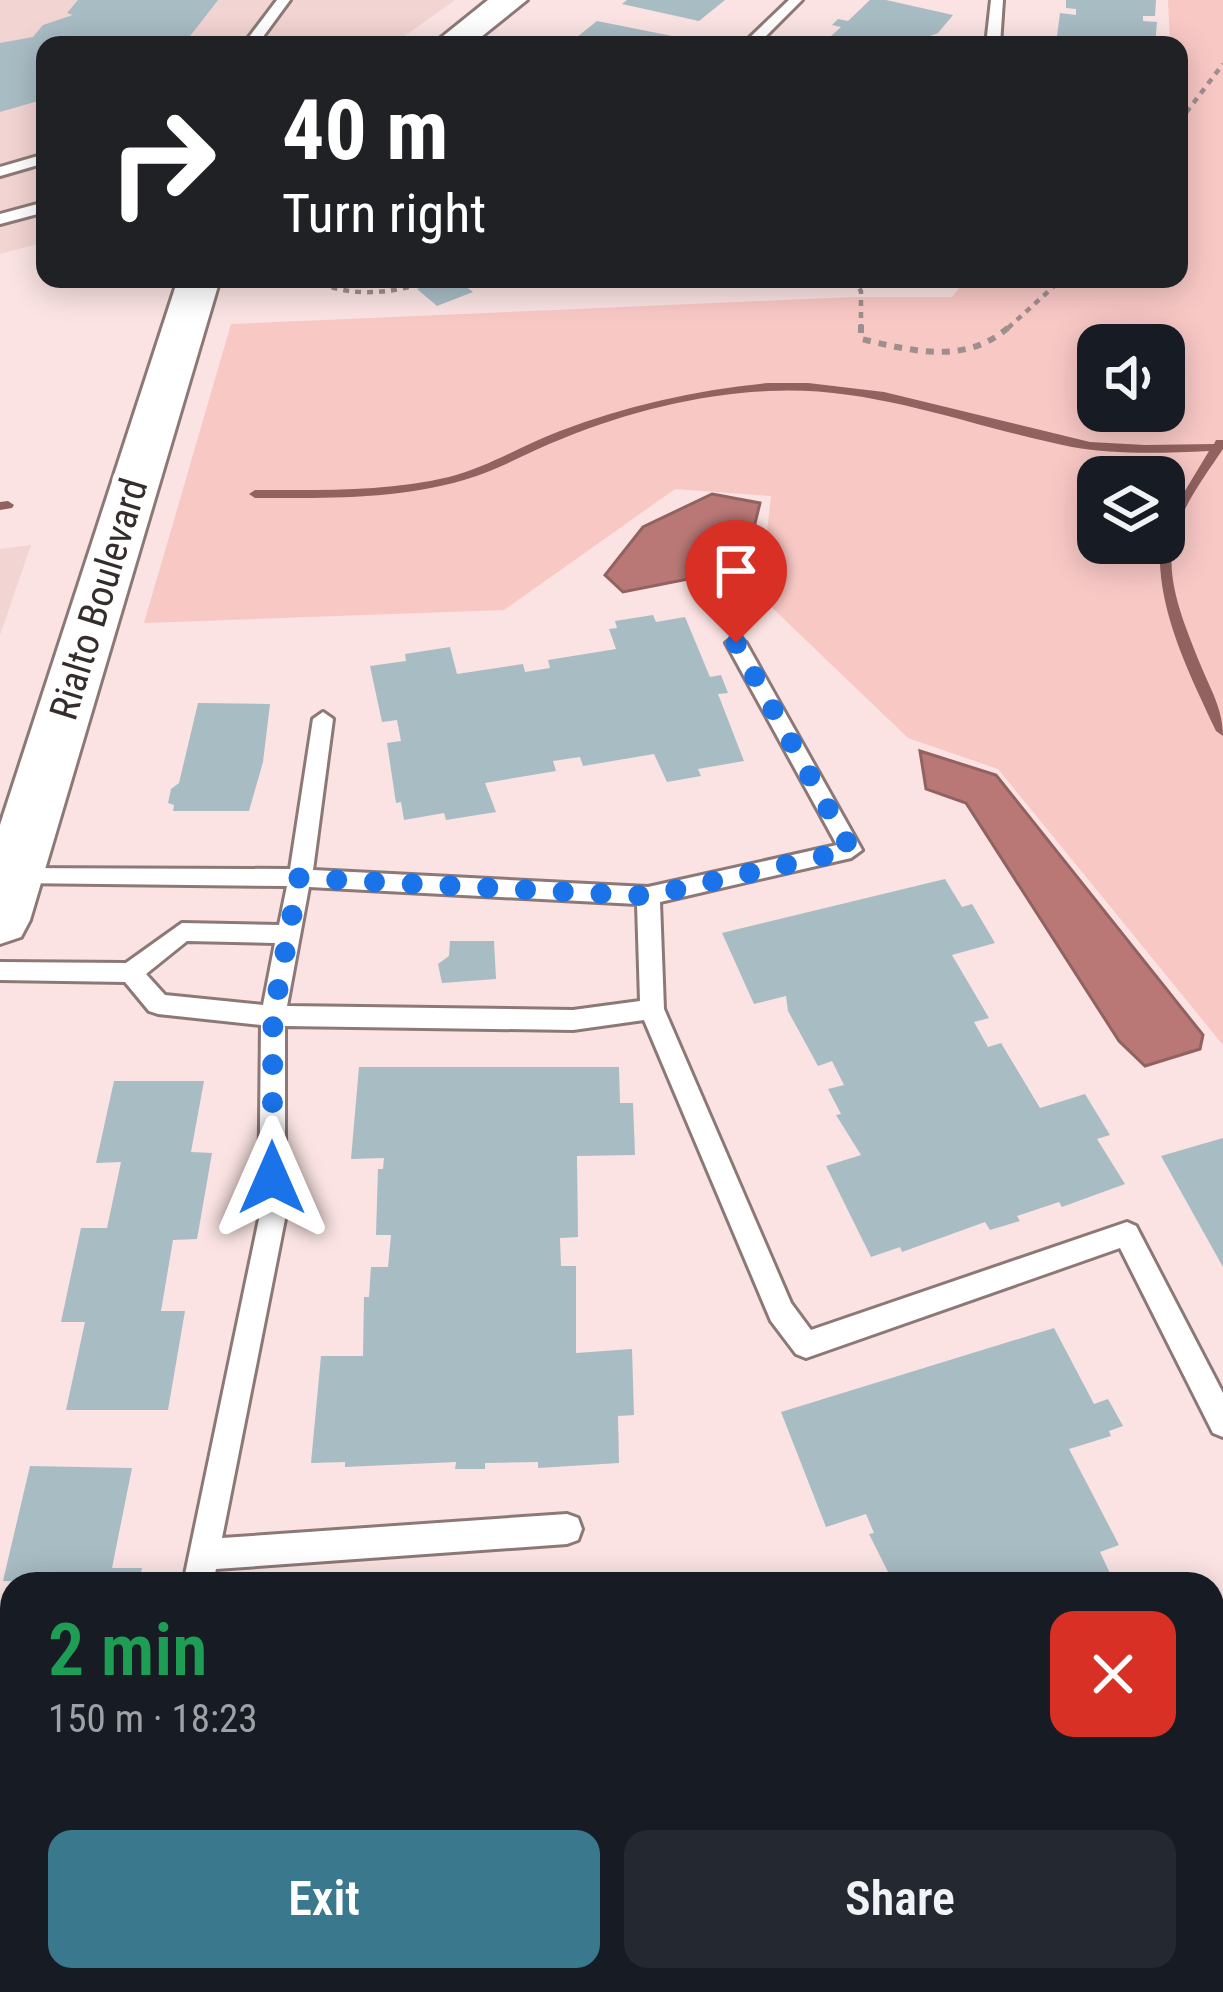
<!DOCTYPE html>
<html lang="en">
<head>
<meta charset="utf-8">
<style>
	:root { --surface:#171b24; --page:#242831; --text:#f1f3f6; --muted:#9ea1a6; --accent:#3a798d }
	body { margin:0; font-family:"Roboto Condensed",sans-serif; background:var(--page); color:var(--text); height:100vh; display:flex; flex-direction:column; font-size:45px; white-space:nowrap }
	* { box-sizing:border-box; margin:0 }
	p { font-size:39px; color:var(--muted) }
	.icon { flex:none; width:66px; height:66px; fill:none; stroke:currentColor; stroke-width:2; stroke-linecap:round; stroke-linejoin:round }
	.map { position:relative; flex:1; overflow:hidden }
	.details { position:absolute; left:0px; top:1572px; width:1224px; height:420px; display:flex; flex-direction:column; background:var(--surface); border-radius:36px 36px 0 0; box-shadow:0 6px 30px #0003 }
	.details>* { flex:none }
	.hud { position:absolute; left:36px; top:36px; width:1152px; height:252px; border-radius:24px; box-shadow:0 6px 30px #0003; background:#202124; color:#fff; overflow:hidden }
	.fabs { position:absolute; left:1077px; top:324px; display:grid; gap:24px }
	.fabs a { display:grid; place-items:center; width:108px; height:108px; border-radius:24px; background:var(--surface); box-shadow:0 6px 30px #0003; font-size:60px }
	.pin { position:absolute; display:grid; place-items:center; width:102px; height:102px; color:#fff; margin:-123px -51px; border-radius:50% 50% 50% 0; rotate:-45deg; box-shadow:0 0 12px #0007 }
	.pin .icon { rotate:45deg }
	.me { position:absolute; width:132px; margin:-66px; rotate:0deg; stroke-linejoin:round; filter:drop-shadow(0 0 9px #0008) }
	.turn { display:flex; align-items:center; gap:42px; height:252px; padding:0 48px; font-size:54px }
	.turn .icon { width:156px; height:156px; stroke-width:2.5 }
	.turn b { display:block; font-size:84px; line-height:102px }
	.round { display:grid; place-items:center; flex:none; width:126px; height:126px; border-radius:24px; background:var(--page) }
	.overview { display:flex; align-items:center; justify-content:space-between; height:204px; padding:0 48px }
	h1 { font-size:72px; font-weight:600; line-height:90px; color:#1e9e55 }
	.primary-button { display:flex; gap:24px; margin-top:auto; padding:24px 48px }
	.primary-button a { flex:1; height:138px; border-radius:24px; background:var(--accent); color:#fff; font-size:48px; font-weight:600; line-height:138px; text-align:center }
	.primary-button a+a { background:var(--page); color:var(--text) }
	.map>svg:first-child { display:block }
	.built { fill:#f2d4d2 }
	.green { fill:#f8c8c5; fill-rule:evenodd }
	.water { fill:#b97876; stroke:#916260; stroke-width:3 }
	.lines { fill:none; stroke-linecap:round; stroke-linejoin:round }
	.stream { fill:#916260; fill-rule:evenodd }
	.building { fill:#a8bcc4 }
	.service-casing { stroke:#8c7977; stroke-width:6 }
	.tertiary-casing { stroke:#8c7977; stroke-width:6 }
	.path-far1 { stroke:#9e8e8d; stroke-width:4.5; stroke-dasharray:6 6; stroke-linecap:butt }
	.path { stroke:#9e8e8d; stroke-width:6; stroke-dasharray:8 8; stroke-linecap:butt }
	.service { fill:#fff; fill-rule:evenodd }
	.tertiary { fill:#fff; fill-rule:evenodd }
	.route { stroke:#1a73e8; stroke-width:21; stroke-dasharray:0 37.8 }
	.labels { text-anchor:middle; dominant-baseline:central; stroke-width:12; stroke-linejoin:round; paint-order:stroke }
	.street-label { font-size:39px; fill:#352d2c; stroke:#fff }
</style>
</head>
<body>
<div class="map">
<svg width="1223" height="1992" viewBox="0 0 1223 1992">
	<rect width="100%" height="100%" fill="#fae3e2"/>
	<g class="built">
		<path d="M0,0H455L392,45H45V242L0,254Z"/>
		<path d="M31,545L0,635V549Z"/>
	</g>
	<path class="green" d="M1168,0H1223V1045L998,769L908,738L760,596L771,496L675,489L504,610L144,623L231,324L853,297H952L966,279H1179V45H1170ZM1098,345H1164V411H1098ZM1098,477H1164V543H1098Z"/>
	<g class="water">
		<path d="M712,494L760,503L744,568L623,592L605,575L643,527Z"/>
		<path d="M920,751L996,775L1203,1035L1200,1049L1145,1066L1119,1041L966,803L926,789Z"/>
	</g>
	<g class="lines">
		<g class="stream">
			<path d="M768,383H808L884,392L1090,442L1145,445L1214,444L1216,440H1223V449C1205,476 1181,507 1174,539C1164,580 1186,628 1201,666C1211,690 1223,710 1223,736L1216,731C1189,673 1156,609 1160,543H1164V529L1168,519L1209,451C1164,453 1117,455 1072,447C970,427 874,385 768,391C699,394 628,412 564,438C530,451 499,470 464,480C396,500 325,498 255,498L249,494L255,490C320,490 386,492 449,477C488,467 523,445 560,431C627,405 697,390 768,383Z"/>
			<path d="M8,501L14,505L12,508L0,510V502Z"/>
		</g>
	</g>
	<g class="building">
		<path d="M78,0H218L184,44L45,45V99L0,112V43L33,37L43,25L73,15L67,13Z"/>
		<path d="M627,0H725L699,21L622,4Z"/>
		<path d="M870,0H886L953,15L938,33L918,41L926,45H821L841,27L832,25L838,19L848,21Z"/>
		<path d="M1066,0H1156L1155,16H1143V21L1157,22L1155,45L1056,44L1060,13L1076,15V9L1066,8Z"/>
		<path d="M597,21L672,36L680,42L567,45Z"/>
		<path d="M444,279H456L473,292L437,306L417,289Z"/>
		<path d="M505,279H559L557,286L543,287Z"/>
		<path d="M653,615L656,622L685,617L710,677L721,675L728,693L718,694L744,761L698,769L701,776L667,782L654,754L583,766L580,757L553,761L556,771L485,783L496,812L446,820L444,813L404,820L401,802L396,803L387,743L401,741L397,720L382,722L370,666L406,661L405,654L450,647L457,674L523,664L525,672L550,668L548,660L616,649L609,629L617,628L615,621Z"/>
		<path d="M198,703L270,704L263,762L249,811H173L174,805L168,803L171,789L179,783Z"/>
		<path d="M945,879L962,907L972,904L995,943L952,955L989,1018L974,1022L988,1047L1001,1043L1040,1108L1085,1094L1110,1135L1097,1139L1125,1184L1062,1207L1059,1202L1017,1216L1020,1221L990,1230L985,1222L902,1252L900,1247L871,1257L826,1166L861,1155L836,1115L841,1114L828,1089L844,1085L832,1061L818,1066L788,1011L786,996L754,1004L722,933Z"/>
		<path d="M450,941H494L496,979L442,983L438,964L449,956Z"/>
		<path d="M359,1067H619L620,1103H633L635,1155L577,1156L578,1237L560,1238L561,1266H576V1353L632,1349L634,1415L618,1416L619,1463L538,1468V1462L485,1463V1469H455L456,1462L345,1467V1462L311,1463L321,1356H363L364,1297H369L371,1267H388L391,1235H376L378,1169H383L384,1158L351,1159Z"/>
		<path d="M114,1081H204L191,1152L212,1153L197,1239L173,1240L161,1311H185L168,1410H66L85,1322H61L81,1228H107L121,1162L96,1163Z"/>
		<path d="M1223,1138V1267L1161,1156Z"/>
		<path d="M1054,1328L1094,1404L1108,1399L1123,1426L1109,1431L1111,1436L1069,1449L1119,1545L1100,1552L1115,1584H894L869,1534L874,1533L866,1514L826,1527L781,1412Z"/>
		<path d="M30,1466L132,1468L112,1568H142L139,1584L3,1581Z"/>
		<path d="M0,1675H12V1980H36L33,1992H0Z"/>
		<path d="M1223,1675V1837L1212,1841V1678Z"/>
		<path d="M279,1980H549V1992H278Z"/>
	</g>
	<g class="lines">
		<defs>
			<g id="service">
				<path d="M277,0H290L257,45H243Z"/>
				<path d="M789,0H802L757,45H742Z"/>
				<path d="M991,0H1003L1000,45H986Z"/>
				<path d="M45,154V163L0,176V167Z"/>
				<path d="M45,202V212L0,224V214Z"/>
				<path d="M736,636L746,643L862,850L851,858L660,902L664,1009L791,1303L811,1330L1127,1222L1136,1226L1223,1393V1437L1213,1433L1120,1248L806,1358L796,1354L771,1321L644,1020L573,1030L285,1026V1219L222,1538L567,1514L578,1518L582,1529L578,1540L567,1544L216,1569L213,1584H183L259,1219L261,1025L158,1014L149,1011L125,982L0,980V962L126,963L182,923L279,925L287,886L14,883L6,880L3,874L6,868L290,869L313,719L323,712L333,719L313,870L648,887L837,845L726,643ZM309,887L637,904L640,1001L573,1010L287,1006ZM187,941L275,943L263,1005L165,995L146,974Z"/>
				<path d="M1223,1922V1956L1212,1960V1926Z"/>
				<path d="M119,1980H155L153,1992H117Z"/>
				<path d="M1079,1980H1139L1134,1992H1074Z"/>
			</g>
			<g id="tertiary">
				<path d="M488,0H527L471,45H432Z"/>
				<path d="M178,279H220L30,920L21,937L0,944V825Z"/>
			</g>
		</defs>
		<use href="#service" class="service-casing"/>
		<use href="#tertiary" class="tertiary-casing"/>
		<g class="path-far1">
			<path d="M1179,122L1223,64"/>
			<path d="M309,279C352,299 392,294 436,279"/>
			<path d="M852,279L861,291V328"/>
			<path d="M1008,328L1062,279"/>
		</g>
		<path class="path" d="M861,325V339C913,351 967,366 1011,325"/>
		<use href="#service" class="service"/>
		<use href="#tertiary" class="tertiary"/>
	</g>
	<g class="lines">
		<path class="route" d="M272,1178L273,1016L299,878L648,896L851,850L736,643"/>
	</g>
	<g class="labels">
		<g class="street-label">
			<text transform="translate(99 599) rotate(-73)">Rialto Boulevard</text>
		</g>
	</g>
</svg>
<div class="fabs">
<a><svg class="icon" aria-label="sound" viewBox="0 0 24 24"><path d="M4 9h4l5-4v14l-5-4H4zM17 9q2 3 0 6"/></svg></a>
<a><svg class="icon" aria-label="layers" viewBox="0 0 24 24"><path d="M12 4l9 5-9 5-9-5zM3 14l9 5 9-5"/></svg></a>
</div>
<div class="pin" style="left:736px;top:643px;background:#d93025"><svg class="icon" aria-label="arrive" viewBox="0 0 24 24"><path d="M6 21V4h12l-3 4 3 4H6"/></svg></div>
<svg class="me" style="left:272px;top:1178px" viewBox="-20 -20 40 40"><path d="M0-17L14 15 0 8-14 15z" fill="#1a73e8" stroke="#fff" stroke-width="4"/></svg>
<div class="hud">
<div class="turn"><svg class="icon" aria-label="right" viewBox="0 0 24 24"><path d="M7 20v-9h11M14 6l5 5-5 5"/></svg><div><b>40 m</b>Turn right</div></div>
</div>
<section class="details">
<div class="overview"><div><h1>2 min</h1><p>150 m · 18:23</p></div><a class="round" style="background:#d93025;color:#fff"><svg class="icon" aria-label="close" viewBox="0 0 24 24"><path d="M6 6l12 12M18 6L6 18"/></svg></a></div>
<div class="primary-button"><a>Exit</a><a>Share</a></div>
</section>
</div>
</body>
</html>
